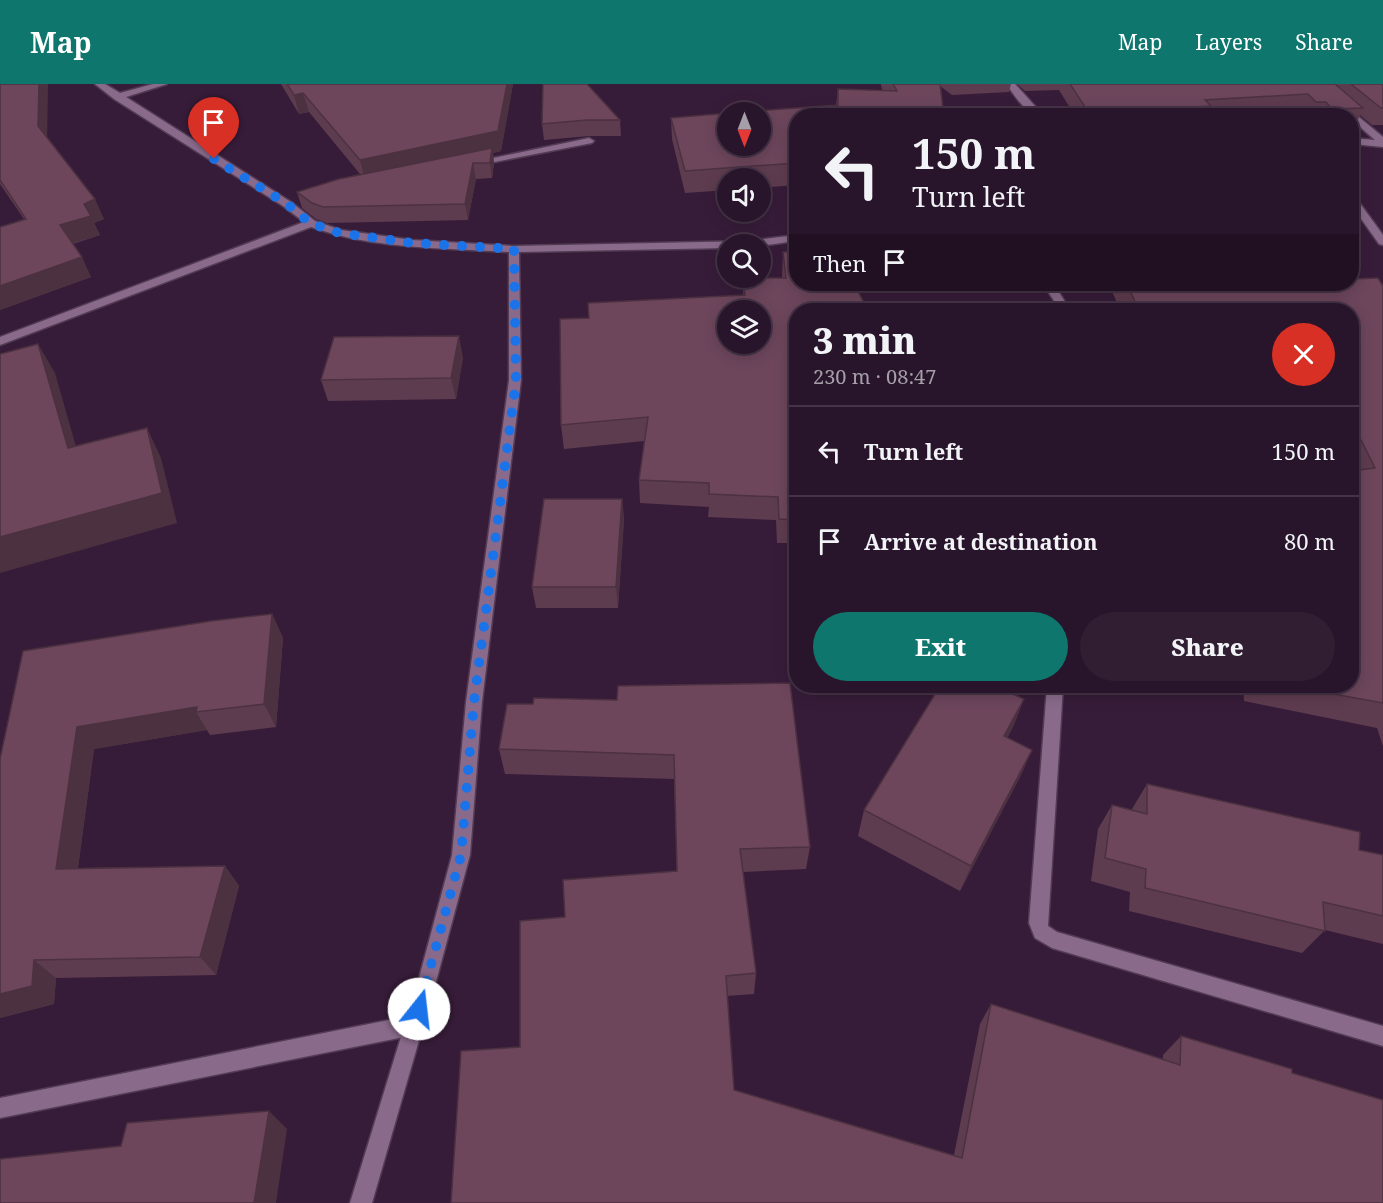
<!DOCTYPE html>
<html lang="en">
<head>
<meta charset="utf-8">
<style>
	:root { --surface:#29152b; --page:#311e33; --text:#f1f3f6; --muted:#a59fa9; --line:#453447; --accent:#0f766e }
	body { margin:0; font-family:"Noto Serif",serif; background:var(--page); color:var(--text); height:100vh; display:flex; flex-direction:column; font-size:22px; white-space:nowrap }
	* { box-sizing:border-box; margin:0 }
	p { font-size:20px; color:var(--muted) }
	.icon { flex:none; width:33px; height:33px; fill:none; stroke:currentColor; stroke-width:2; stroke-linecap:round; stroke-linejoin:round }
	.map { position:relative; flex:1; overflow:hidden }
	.panel { position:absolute; left:789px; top:219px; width:570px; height:390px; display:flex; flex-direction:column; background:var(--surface); border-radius:24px; box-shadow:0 3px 15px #0003,0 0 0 2px var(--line) }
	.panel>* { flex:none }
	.hud { position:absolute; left:789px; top:24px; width:570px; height:183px; border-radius:24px; box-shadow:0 3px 15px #0003,0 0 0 2px var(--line); background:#29152b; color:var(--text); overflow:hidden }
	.needle { width:39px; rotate:180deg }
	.tools { position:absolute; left:717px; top:18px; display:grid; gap:12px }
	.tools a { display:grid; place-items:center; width:54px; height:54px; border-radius:50%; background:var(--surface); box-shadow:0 3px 15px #0003,0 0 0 2px var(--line); font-size:30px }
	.pin { position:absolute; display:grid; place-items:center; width:51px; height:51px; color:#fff; margin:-62px -26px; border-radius:50% 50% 50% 0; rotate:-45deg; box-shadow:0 0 6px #0007 }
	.pin .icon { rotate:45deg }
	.me { position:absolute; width:66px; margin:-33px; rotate:16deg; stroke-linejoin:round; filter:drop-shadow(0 0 4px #0008) }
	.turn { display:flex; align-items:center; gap:21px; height:126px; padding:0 24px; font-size:27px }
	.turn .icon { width:78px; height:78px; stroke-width:2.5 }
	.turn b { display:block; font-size:42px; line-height:51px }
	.then { display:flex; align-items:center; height:57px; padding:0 24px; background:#0003; gap:12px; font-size:22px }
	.round { display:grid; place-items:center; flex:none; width:63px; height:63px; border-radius:32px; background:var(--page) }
	.summary { display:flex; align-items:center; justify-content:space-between; height:102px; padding:0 24px }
	h1 { font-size:36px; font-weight:800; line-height:45px }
	.action { display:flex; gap:12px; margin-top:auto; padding:12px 24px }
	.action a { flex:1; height:69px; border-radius:36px; background:var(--accent); color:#fff; font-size:24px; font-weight:800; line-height:69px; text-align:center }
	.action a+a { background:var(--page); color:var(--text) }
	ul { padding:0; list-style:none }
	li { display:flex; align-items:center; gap:18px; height:90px; padding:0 24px; border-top:2px solid var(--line) }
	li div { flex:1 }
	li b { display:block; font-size:22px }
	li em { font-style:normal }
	header { display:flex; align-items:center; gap:36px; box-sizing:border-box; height:84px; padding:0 30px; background:var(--accent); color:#fff }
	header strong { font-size:28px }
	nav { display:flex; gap:33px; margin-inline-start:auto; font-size:21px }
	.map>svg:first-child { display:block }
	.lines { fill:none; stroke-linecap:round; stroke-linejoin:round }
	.lane-casing { stroke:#523b53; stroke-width:3 }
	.street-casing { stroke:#523b53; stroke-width:3 }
	.lane { fill:#8a6a8b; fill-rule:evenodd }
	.street { fill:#8a6a8b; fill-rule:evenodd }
	.wall { fill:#5e3c4f }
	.shaded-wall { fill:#4c3140 }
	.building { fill:#6d465c; stroke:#4c3140; stroke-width:1.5; fill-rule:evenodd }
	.route { stroke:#1a73e8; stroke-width:10; stroke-dasharray:0 18 }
</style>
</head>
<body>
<header>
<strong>Map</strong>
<nav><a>Map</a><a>Layers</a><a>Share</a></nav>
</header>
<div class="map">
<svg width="1383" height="1119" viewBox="0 0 1383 1119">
	<rect width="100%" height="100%" fill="#371c39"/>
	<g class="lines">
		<defs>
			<path id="lane" d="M414,931L421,934L424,941L421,948L414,951L0,1034V1014Z"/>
			<g id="street">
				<path d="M95,0H105L120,9L153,0H167L126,13L291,118L315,137L341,146L412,156L514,162L749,157L796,151V157L760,162L728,160V164L519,168L521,296L482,618L470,771L437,894L372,1119H350L419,894L452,771L466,618L509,296V168C443,164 373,165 311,143L0,261V253L304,138L283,122L114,15Z"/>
				<path d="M1006,0H1015L1044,32C1026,32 1017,14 1006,0Z"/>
				<path d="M1310,0H1319L1383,53V63L1352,60V54L1375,56L1352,36V32H1346Z"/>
				<path d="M589,54L594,57L592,59L474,82L469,79Z"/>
				<path d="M1352,113L1356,114L1383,151V161L1379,160L1352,122Z"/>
				<path d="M1043,200H1054L1070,226H1060Z"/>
				<path d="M1047,602H1063L1048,842L1057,848L1383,942V962L1052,864L1035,854L1029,839Z"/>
			</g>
		</defs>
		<use href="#lane" class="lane-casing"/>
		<use href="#street" class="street-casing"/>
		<use href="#lane" class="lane"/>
		<use href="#street" class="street"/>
	</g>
	<g class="wall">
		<path d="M0,0L47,53L104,135L94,139L100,151L73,160L91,193L0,226V143L24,135L0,100Z"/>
		<path d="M281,0H513L501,67L493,69L494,80L492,94L476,95L468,136L327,139L316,135L302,124L297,108L360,90L309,28L299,30Z"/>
		<path d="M543,0L620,36L621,52H589L544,56L542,40Z"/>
		<path d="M881,0H1011L1009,8L952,11L940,2L796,32V101L760,104V94H728V106L685,109L672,55L671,34L836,22L838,5L883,7L881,2Z"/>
		<path d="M1017,0H1383V41H1372L1360,31L1355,42H1352V32H1304L1300,27L1233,32H1075L1059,6L1025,7Z"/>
		<path d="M783,168H796V200H865L854,201L796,226V534H793V459H777L776,436L708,433L709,423L640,419L639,396L644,357L564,365L561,341L589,234L743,211L744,194H782Z"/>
		<path d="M1109,200H1352L1383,202V662L1377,644L1244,617L1243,602H1352V226H1120Z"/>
		<path d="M463,273L456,315L328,317L321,296Z"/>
		<path d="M622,415L624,436L618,524H536L532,503Z"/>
		<path d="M272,530L283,554L276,643L210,651L207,646L94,665L78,784L225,782L239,802L216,891L56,894L54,920L0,934V675Z"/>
		<path d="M1024,615L1013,643L1007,654L1032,666L1020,693L960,807L858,752L864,726Z"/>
		<path d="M617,616L810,763L806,785L743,788L756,889L754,910L727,912L734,1006L954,1071L980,940L991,920L1163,976V971L1181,952L1292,989L1383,1119H451L520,963L565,833L677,787L674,695L505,690L499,665L533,620Z"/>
		<path d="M1147,700L1359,766L1383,771V860L1325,846L1302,869L1129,827L1130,808L1091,797L1098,745L1112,721L1132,726V725Z"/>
	</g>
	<g class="shaded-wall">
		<path d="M39,0H48L47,61L38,42Z"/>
		<path d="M507,0H513L501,67L493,69L494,80L492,94L490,79L491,69L365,95L360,76Z"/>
		<path d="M303,9L309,28L299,30L294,11Z"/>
		<path d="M473,79L476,95L468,136L465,120Z"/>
		<path d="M95,115L104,135L94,139L100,151L70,160L60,141L84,120Z"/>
		<path d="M82,173L91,193L0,226V202Z"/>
		<path d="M459,252L463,273L456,315L451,294Z"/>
		<path d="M38,260L55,289L85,394L68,364Z"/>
		<path d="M147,344L161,374L177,439L0,489V453Z"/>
		<path d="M622,415L624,436L618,524L616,503Z"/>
		<path d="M272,530L283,554L276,643L264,620Z"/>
		<path d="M1024,615L1013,643L993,679L1004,652Z"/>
		<path d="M197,623L196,628L207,646L94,665L75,805L56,785L77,643Z"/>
		<path d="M1032,666L1020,693L960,807L971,782Z"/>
		<path d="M225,782L239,802L216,891L200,873Z"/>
		<path d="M34,876L56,894L54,920L0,934V910Z"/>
		<path d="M269,1027L287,1045L276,1119H254Z"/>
	</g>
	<g class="building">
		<path d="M0,0H39L38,42L95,115L84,120L91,132L60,141L82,173L0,202V143L26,135L0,96Z"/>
		<path d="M287,0H507L498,47L360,76L303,9L294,11Z"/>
		<path d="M543,0H587L620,36H587L542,40Z"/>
		<path d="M893,0H940L944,32H796V79L685,87L671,34L728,29V62H760V28H740L838,21V5L897,7Z"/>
		<path d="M1070,0H1335L1363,24L1332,25L1326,18H1316L1308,10L1205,16L1211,22L1089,29Z"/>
		<path d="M1351,0H1383V24H1381Z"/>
		<path d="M492,64L490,79H473L465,120L323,123L312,119L297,108L339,95Z"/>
		<path d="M796,163V200H854L868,226H796V511H795V436L779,435L778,413L709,410V399L639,396L648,333L561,341L560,235L589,234L588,219L745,211L744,194H786L783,168H796ZM728,226H760V260H728Z"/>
		<path d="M1378,194L1383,202V619L1290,602H1352V387L1375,384L1352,338V226H1139L1127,200H1352V195Z"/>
		<path d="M459,252L451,294L321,296L334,253Z"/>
		<path d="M38,260L68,364L147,344L162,409L0,453V270Z"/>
		<path d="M544,415H622L616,503H532Z"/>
		<path d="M272,530L264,620L196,628L197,623L77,643L56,785L225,782L200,873L34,876L32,902L0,910V675L23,567L211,537Z"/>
		<path d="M790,599L810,763L740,765L756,889L726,892L734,1006L962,1074L991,920L1180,981L1181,952L1292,985V989L1383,1016V1119H451L461,967L520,963V837L565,833L563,796L677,787L674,671L499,665L507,620H533L534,614L617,616L618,602Z"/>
		<path d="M940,602H994L1024,615L1004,652L1032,666L971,782L864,726Z"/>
		<path d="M1147,700L1360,748L1359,766L1383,771V832L1323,818L1325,847L1145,804L1146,785L1105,774L1112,721L1147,730Z"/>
		<path d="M269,1027L254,1119H0V1075L121,1062L127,1039Z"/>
	</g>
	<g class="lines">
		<path class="route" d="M214,75L287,120L310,139L339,149L412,159L514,165L516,297L474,618L461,771L419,925"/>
	</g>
</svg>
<div class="tools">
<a><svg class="needle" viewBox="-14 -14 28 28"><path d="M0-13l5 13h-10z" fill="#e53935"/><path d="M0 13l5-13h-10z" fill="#a59fa9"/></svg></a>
<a><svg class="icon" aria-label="sound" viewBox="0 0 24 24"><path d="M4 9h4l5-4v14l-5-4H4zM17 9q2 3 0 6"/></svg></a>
<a><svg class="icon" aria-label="search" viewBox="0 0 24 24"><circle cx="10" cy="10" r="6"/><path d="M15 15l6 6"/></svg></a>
<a><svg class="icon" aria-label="layers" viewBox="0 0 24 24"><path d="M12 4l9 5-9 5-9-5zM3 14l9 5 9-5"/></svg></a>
</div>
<div class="pin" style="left:214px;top:75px;background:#d93025"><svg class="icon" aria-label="arrive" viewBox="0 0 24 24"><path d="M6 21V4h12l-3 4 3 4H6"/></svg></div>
<svg class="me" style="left:419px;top:925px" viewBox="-20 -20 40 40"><circle r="19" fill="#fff"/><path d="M0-13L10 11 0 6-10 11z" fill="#1a73e8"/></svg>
<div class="hud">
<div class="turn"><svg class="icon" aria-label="left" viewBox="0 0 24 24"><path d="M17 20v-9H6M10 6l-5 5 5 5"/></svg><div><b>150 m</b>Turn left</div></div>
<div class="then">Then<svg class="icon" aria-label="arrive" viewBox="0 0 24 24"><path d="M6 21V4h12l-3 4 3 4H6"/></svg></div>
</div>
<section class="panel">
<div class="summary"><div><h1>3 min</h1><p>230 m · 08:47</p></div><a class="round" style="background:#d93025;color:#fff"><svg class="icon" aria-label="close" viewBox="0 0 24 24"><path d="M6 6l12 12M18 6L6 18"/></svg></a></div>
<ul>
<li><svg class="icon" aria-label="left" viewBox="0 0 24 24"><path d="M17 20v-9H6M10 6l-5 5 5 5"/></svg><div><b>Turn left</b></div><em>150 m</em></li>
<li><svg class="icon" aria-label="arrive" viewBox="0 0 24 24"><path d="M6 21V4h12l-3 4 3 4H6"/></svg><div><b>Arrive at destination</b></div><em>80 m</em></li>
</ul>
<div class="action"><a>Exit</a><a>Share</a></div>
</section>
</div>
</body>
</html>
